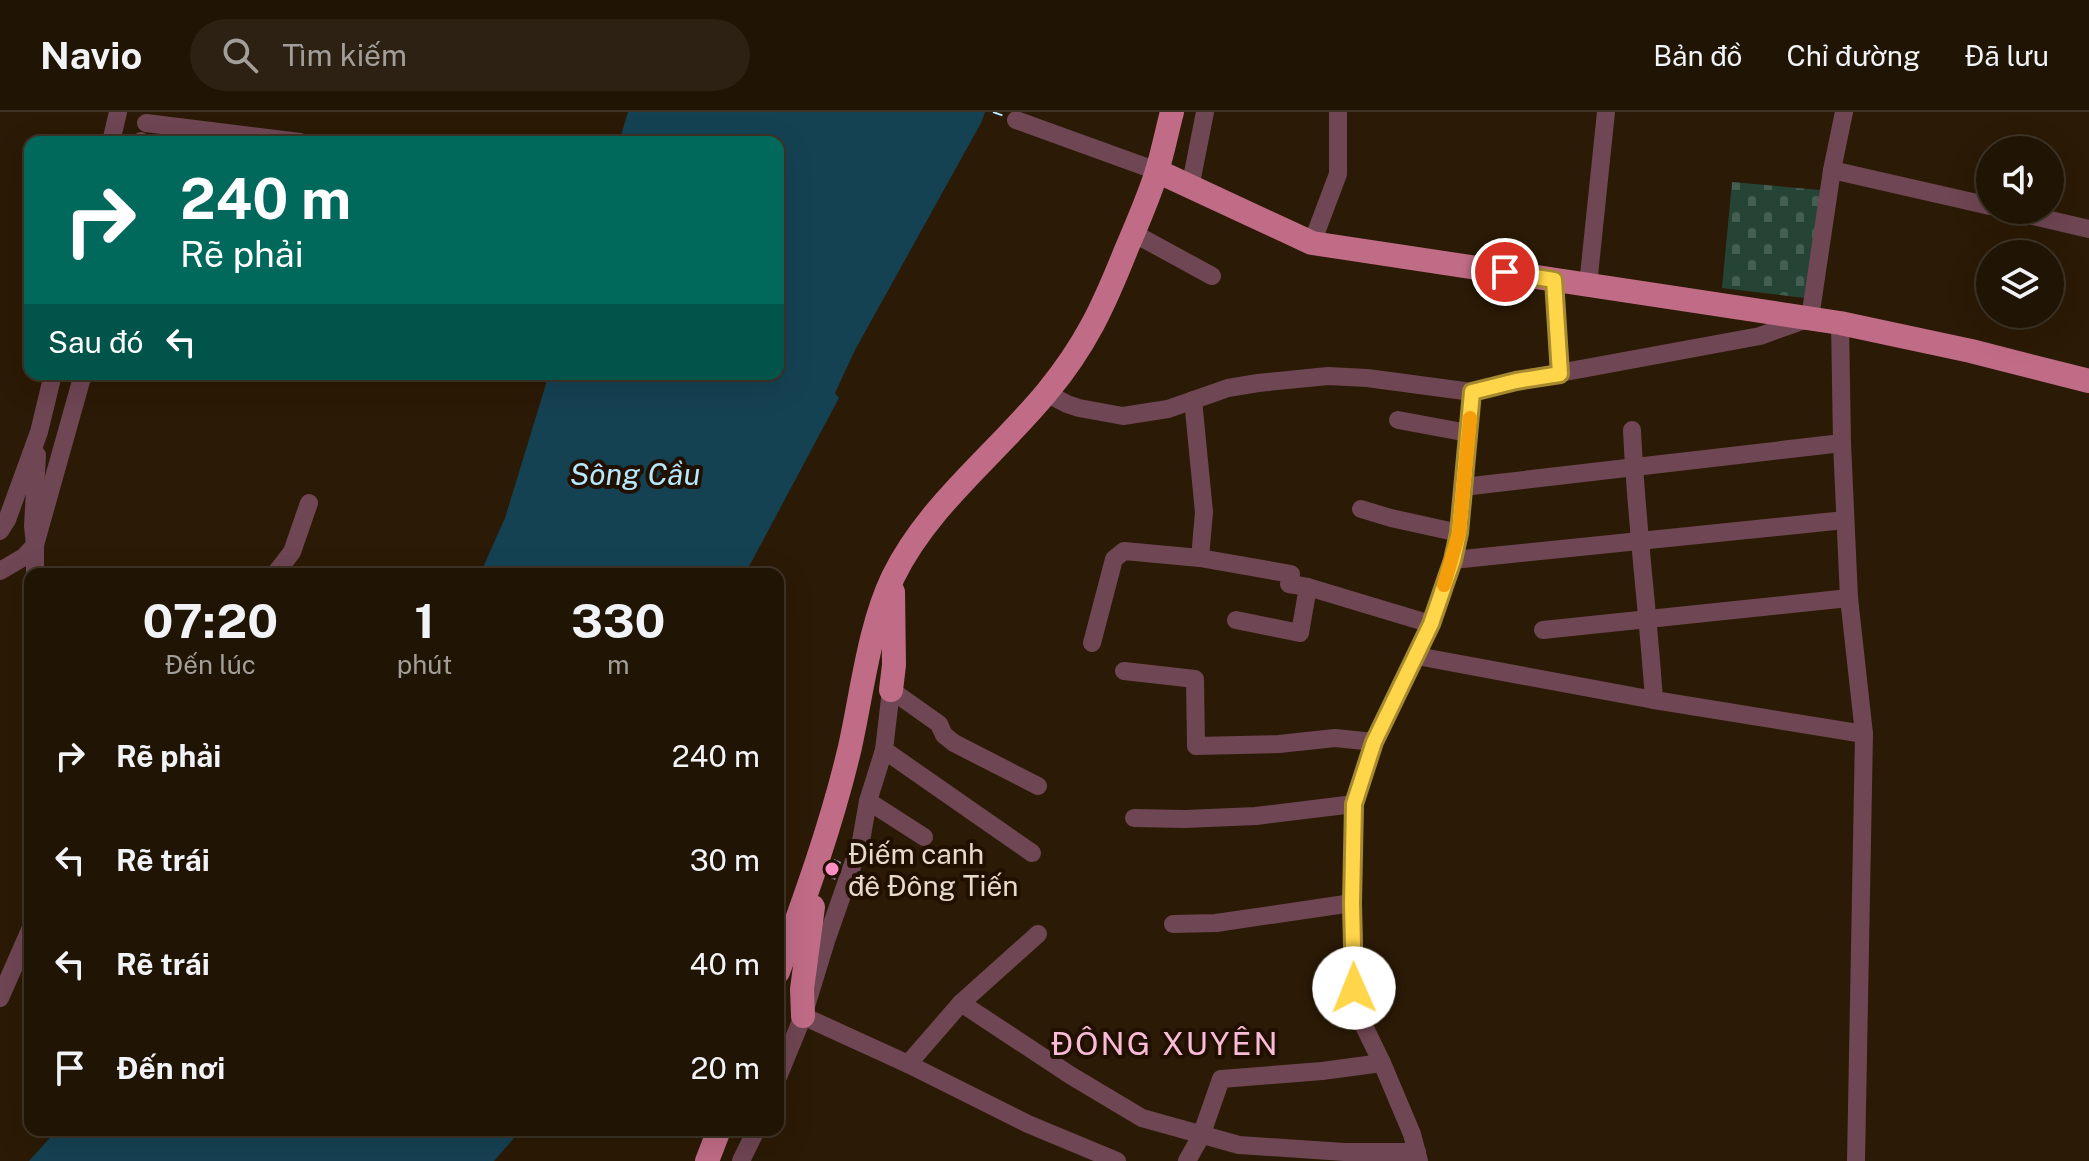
<!DOCTYPE html>
<html lang="vi">
<head>
<meta charset="utf-8">
<style>
	:root { --surface:#201404; --page:#2d2113; --text:#f1f3f6; --muted:#a29e9a; --line:#3d3326 }
	body { margin:0; font-family:"Public Sans",sans-serif; background:var(--page); color:var(--text); height:100vh; display:flex; flex-direction:column; font-size:30px; white-space:nowrap }
	* { box-sizing:border-box; margin:0 }
	p { font-size:26px; color:var(--muted) }
	.icon { flex:none; width:44px; height:44px; fill:none; stroke:currentColor; stroke-width:2; stroke-linecap:round; stroke-linejoin:round }
	.map { position:relative; flex:1; overflow:hidden }
	.sheet { position:absolute; left:24px; top:456px; width:760px; height:568px; display:flex; flex-direction:column; background:var(--surface); border-radius:16px; box-shadow:0 8px 32px #0002,0 0 0 2px var(--line) }
	.sheet>* { flex:none }
	.hud { position:absolute; left:24px; top:24px; width:760px; height:244px; border-radius:16px; box-shadow:0 8px 32px #0002,0 0 0 2px var(--line); background:#00695c; color:#fff; overflow:hidden }
	.controls { position:absolute; left:1976px; top:24px; display:grid; gap:16px }
	.controls a { display:grid; place-items:center; width:88px; height:88px; border-radius:50%; background:var(--surface); box-shadow:0 8px 32px #0002,0 0 0 2px var(--line); font-size:40px }
	.pin { position:absolute; display:grid; place-items:center; width:68px; height:68px; color:#fff; margin:-34px; border:4px solid #fff; border-radius:50%; box-shadow:0 2px 8px #0007 }
	.me { position:absolute; width:88px; margin:-44px; rotate:359deg; stroke-linejoin:round; filter:drop-shadow(0 0 6px #0008) }
	.turn { display:flex; align-items:center; gap:28px; height:168px; padding:0 24px; font-size:36px }
	.turn .icon { width:104px; height:104px; stroke-width:2.5 }
	.turn b { display:block; font-size:56px; line-height:68px }
	.then { display:flex; align-items:center; height:76px; padding:0 24px; background:#0003; gap:16px; font-size:30px }
	.eta { display:flex; justify-content:space-evenly; align-items:center; height:136px; text-align:center }
	.eta b { font-size:48px; font-weight:700; line-height:56px }
	ul { padding:0; list-style:none }
	li { display:flex; align-items:center; gap:24px; height:104px; padding:0 24px }
	li div { flex:1 }
	li b { display:block; font-size:30px }
	li em { font-style:normal }
	header { display:flex; align-items:center; gap:48px; box-sizing:border-box; height:112px; padding:0 40px; background:var(--surface); border-bottom:2px solid var(--line) }
	header strong { font-size:38px }
	nav { display:flex; gap:44px; margin-inline-start:auto; font-size:28px }
	.search { width:560px; height:72px; background:var(--page); display:flex; align-items:center; gap:20px; box-sizing:border-box; padding:0 28px; border-radius:44px; color:var(--muted); font-size:30px }
	.map>svg:first-child { display:block }
	.cemetery { fill:url(#cemetery-stones) }
	.water { fill:#154253 }
	.lines { fill:none; stroke-linecap:round; stroke-linejoin:round }
	.ferry { stroke:#b6e8ff; stroke-width:2; stroke-dasharray:10 8; stroke-linecap:butt }
	.building { fill:url(#building-cross-hatch) }
	.minor { stroke:#6f4653; stroke-width:18 }
	.major { stroke:#c16c87; stroke-width:24 }
	.route-casing { stroke:#a68a30; stroke-width:20 }
	.route { stroke:#ffd54a; stroke-width:14 }
	.slow { stroke:#f59e0b; stroke-width:14 }
	.poi-dot { fill:#fb8fc3; stroke:#211000; stroke-width:3 }
	.labels { text-anchor:middle; dominant-baseline:central; stroke-width:8; stroke-linejoin:round; paint-order:stroke }
	.poi-label { font-size:28px; fill:#e6dacd; stroke:#211000; text-anchor:start }
	.water-label { font-size:30px; font-style:italic; fill:#b6e8ff; stroke:#211000 }
	.quarter-label { font-size:32px; letter-spacing:2px; fill:#f9bbd7; stroke:#211000 }
</style>
</head>
<body>
<header>
<strong>Navio</strong>
<div class="search"><svg class="icon" aria-label="search" viewBox="0 0 24 24"><circle cx="10" cy="10" r="6"/><path d="M15 15l6 6"/></svg>Tìm kiếm</div>
<nav><a>Bản đồ</a><a>Chỉ đường</a><a>Đã lưu</a></nav>
</header>
<div class="map">
<svg width="2089" height="1049" viewBox="0 0 2089 1049">
	<defs>
		<pattern id="cemetery-stones" width="16" height="16" patternUnits="userSpaceOnUse" patternTransform="scale(2)"><rect width="16" height="16" fill="#254436"/><path d="M2 7V4a2 2 0 0 1 4 0v3zM10 15v-3a2 2 0 0 1 4 0v3z" fill="#455e52"/></pattern>
		<pattern id="building-cross-hatch" width="8" height="8" patternUnits="userSpaceOnUse" patternTransform="scale(2)"><rect width="8" height="8" fill="#8b89b9"/><path d="M0 0l8 8M0 8l8-8" fill="none" stroke="#767394"/></pattern>
	</defs>
	<rect width="100%" height="100%" fill="#2b1a05"/>
	<path class="cemetery" d="M1732,70L1821,78L1805,186L1722,176Z"/>
	<g class="water">
		<path d="M628,0H985L981,11L855,238L835,281L839,286L745,462H480L505,406L549,262H778V30H619Z"/>
		<path d="M57,1018H521L494,1049H29Z"/>
	</g>
	<g class="lines">
		<path class="ferry" d="M993,0L1007,5"/>
	</g>
	<path class="building" d="M834,747L841,750L835,768L828,765Z"/>
	<g class="lines">
		<g class="minor">
			<path d="M1016,8L1157,59"/>
			<path d="M146,11L300,30"/>
			<path d="M141,29V30"/>
			<path d="M111,30L118,0"/>
			<path d="M1832,58L1990,94"/>
			<path d="M1190,76L1205,0"/>
			<path d="M2007,98L2089,117"/>
			<path d="M1133,121L1212,164"/>
			<path d="M1312,131L1338,62V0"/>
			<path d="M1554,168L1560,262"/>
			<path d="M1588,173L1606,0"/>
			<path d="M1840,211L1842,331L1849,486L1864,622L1856,1049"/>
			<path d="M1046,281L1067,292L1079,296L1123,304L1168,297L1228,276L1258,271L1328,264L1367,266L1472,280L1516,269L1760,224L1810,206L1832,58L1844,0"/>
			<path d="M1193,288L1204,400L1200,446"/>
			<path d="M1398,308L1468,321"/>
			<path d="M1632,318C1636,409 1648,498 1654,588"/>
			<path d="M1463,375L1842,331"/>
			<path d="M1361,397L1391,406L1459,421"/>
			<path d="M0,419L7,408L39,320L53,262"/>
			<path d="M1453,448L1845,408"/>
			<path d="M0,459L24,445L35,433L83,262"/>
			<path d="M35,462V433L33,414L37,343"/>
			<path d="M275,462L292,440L309,391"/>
			<path d="M1236,508L1300,521L1308,475"/>
			<path d="M1543,518L1849,486"/>
			<path d="M1092,531L1114,447L1124,439L1200,446L1291,462L1289,472L1308,475L1431,512"/>
			<path d="M1417,544L1654,588L1864,622"/>
			<path d="M1124,559L1195,567L1196,634L1279,632L1335,626L1374,630"/>
			<path d="M884,638L1032,741"/>
			<path d="M868,689L924,725"/>
			<path d="M1134,706L1185,707L1256,704L1354,692"/>
			<path d="M1173,812L1216,811L1352,791"/>
			<path d="M0,886L30,818"/>
			<path d="M961,891L1070,963L1142,1006L1239,1033L1344,1040H1417"/>
			<path d="M803,904L908,952L1028,1012L1117,1049"/>
			<path d="M908,952L961,891L1038,822"/>
			<path d="M778,965L803,904L826,829L861,729L868,689L884,638L891,578L939,612L944,623L954,631L1038,674"/>
			<path d="M741,1049L756,1018"/>
			<path d="M1187,1049L1201,1024L1221,967L1322,959L1382,951"/>
			<path d="M1419,1049L1412,1022L1382,951L1364,914L1358,898L1354,876L1352,791L1354,692L1374,630L1431,512L1453,448L1459,421L1472,280"/>
		</g>
		<g class="major">
			<path d="M1157,59L1312,131L1840,211L1971,239L2089,269"/>
			<path d="M891,578L894,553L893,480"/>
			<path d="M778,860C805,786 832,712 850,635C862,581 869,515 893,465C928,393 997,341 1047,280C1086,233 1104,193 1126,138C1137,112 1149,85 1157,59C1163,39 1167,19 1172,0"/>
			<path d="M803,904L802,877L813,795"/>
			<path d="M707,1049L719,1018"/>
		</g>
	</g>
	<g class="lines">
		<defs>
			<path id="route" d="M1354,876L1352,791L1354,692L1374,630L1431,512L1453,448L1459,421L1472,280L1516,269L1560,262L1554,168L1505,160"/>
		</defs>
		<use href="#route" class="route-casing"/>
		<use href="#route" class="route"/>
		<path class="slow" d="M1444,473L1459,421L1470,306"/>
	</g>
	<circle class="poi-dot" cx="832" cy="757" r="8"/>
	<g class="labels">
		<g class="poi-label">
			<text x="848" y="741">Điếm canh<tspan x="848" dy="32">đê Đông Tiến</tspan></text>
		</g>
		<g class="water-label">
			<text x="635" y="362">Sông Cầu</text>
		</g>
		<g class="quarter-label">
			<text x="1165" y="931">ĐÔNG XUYÊN</text>
		</g>
	</g>
</svg>
<div class="controls">
<a><svg class="icon" aria-label="sound" viewBox="0 0 24 24"><path d="M4 9h4l5-4v14l-5-4H4zM17 9q2 3 0 6"/></svg></a>
<a><svg class="icon" aria-label="layers" viewBox="0 0 24 24"><path d="M12 4l9 5-9 5-9-5zM3 14l9 5 9-5"/></svg></a>
</div>
<div class="pin" style="left:1505px;top:160px;background:#d93025"><svg class="icon" aria-label="arrive" viewBox="0 0 24 24"><path d="M6 21V4h12l-3 4 3 4H6"/></svg></div>
<svg class="me" style="left:1354px;top:876px" viewBox="-20 -20 40 40"><circle r="19" fill="#fff"/><path d="M0-13L10 11 0 6-10 11z" fill="#ffd54a"/></svg>
<div class="hud">
<div class="turn"><svg class="icon" aria-label="right" viewBox="0 0 24 24"><path d="M7 20v-9h11M14 6l5 5-5 5"/></svg><div><b>240 m</b>Rẽ phải</div></div>
<div class="then">Sau đó<svg class="icon" aria-label="left" viewBox="0 0 24 24"><path d="M17 20v-9H6M10 6l-5 5 5 5"/></svg></div>
</div>
<section class="sheet">
<div class="eta">
<div><b>07:20</b><p>Đến lúc</p></div>
<div><b>1</b><p>phút</p></div>
<div><b>330</b><p>m</p></div>
</div>
<ul>
<li><svg class="icon" aria-label="right" viewBox="0 0 24 24"><path d="M7 20v-9h11M14 6l5 5-5 5"/></svg><div><b>Rẽ phải</b></div><em>240 m</em></li>
<li><svg class="icon" aria-label="left" viewBox="0 0 24 24"><path d="M17 20v-9H6M10 6l-5 5 5 5"/></svg><div><b>Rẽ trái</b></div><em>30 m</em></li>
<li><svg class="icon" aria-label="left" viewBox="0 0 24 24"><path d="M17 20v-9H6M10 6l-5 5 5 5"/></svg><div><b>Rẽ trái</b></div><em>40 m</em></li>
<li><svg class="icon" aria-label="arrive" viewBox="0 0 24 24"><path d="M6 21V4h12l-3 4 3 4H6"/></svg><div><b>Đến nơi</b></div><em>20 m</em></li>
</ul>
</section>
</div>
</body>
</html>
